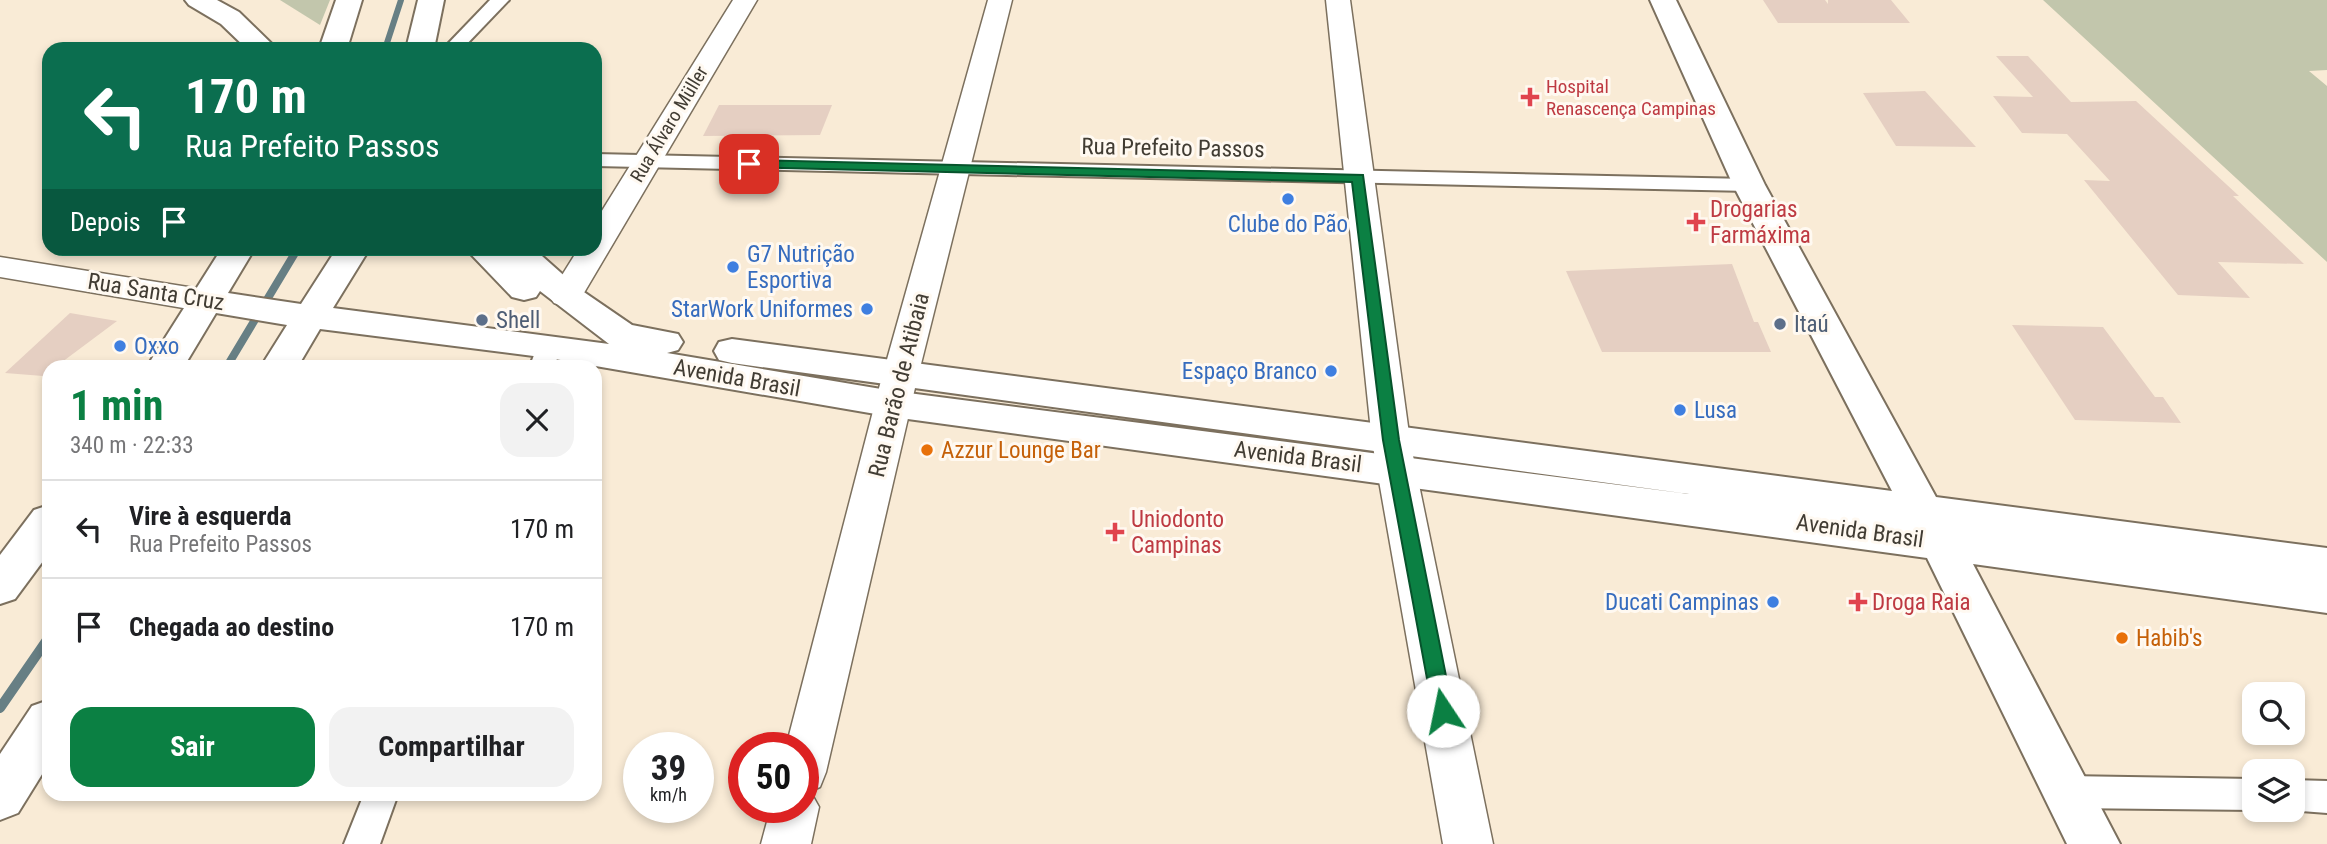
<!DOCTYPE html>
<html lang="pt">
<head>
<meta charset="utf-8">
<style>
	:root { --surface:#fff; --page:#f2f2f2; --text:#202124; --muted:#757577; --line:#e0e0e0; --accent:#0b8043 }
	body { margin:0; font-family:"Roboto Condensed",sans-serif; background:var(--page); color:var(--text); height:100vh; display:flex; flex-direction:column; font-size:26px; white-space:nowrap }
	* { box-sizing:border-box; margin:0 }
	p { font-size:23px; color:var(--muted) }
	.icon { flex:none; width:38px; height:38px; fill:none; stroke:currentColor; stroke-width:2; stroke-linecap:round; stroke-linejoin:round }
	.map { position:relative; flex:1; overflow:hidden }
	.details { position:absolute; left:42px; top:360px; width:560px; height:441px; display:flex; flex-direction:column; background:var(--surface); border-radius:21px; box-shadow:0 4px 10px #0003 }
	.details>* { flex:none }
	.hud { position:absolute; left:42px; top:42px; width:560px; height:214px; border-radius:21px; box-shadow:0 4px 10px #0003; background:#0b6e4f; color:#fff; overflow:hidden }
	.buttons { position:absolute; left:2242px; top:682px; display:grid; gap:14px }
	.buttons a { display:grid; place-items:center; width:63px; height:63px; border-radius:14px; background:var(--surface); box-shadow:0 4px 10px #0003; font-size:35px }
	.speed { position:absolute; left:623px; top:732px; display:flex; gap:14px; font-size:35px; font-weight:700; text-align:center }
	.speed>* { display:grid; place-content:center; width:91px; height:91px; border-radius:50%; background:var(--surface); box-shadow:0 4px 10px #0003; line-height:1 }
	.speed small { font-size:18px; font-weight:400 }
	.speed .limit { border:10px solid #d22; background:#fff; color:#111 }
	.pin { position:absolute; display:grid; place-items:center; width:60px; height:60px; color:#fff; margin:-30px; border-radius:14px; box-shadow:0 4px 10px #0006 }
	.me { position:absolute; width:77px; margin:-38px; rotate:349deg; stroke-linejoin:round; filter:drop-shadow(0 0 5px #0008) }
	.turn { display:flex; align-items:center; gap:24px; height:147px; padding:0 28px; font-size:32px }
	.turn .icon { width:91px; height:91px; stroke-width:2.5 }
	.turn b { display:block; font-size:49px; line-height:60px }
	.then { display:flex; align-items:center; height:66px; padding:0 28px; background:#0003; gap:14px; font-size:26px }
	.round { display:grid; place-items:center; flex:none; width:74px; height:74px; border-radius:21px; background:var(--page) }
	.overview { display:flex; align-items:center; justify-content:space-between; height:119px; padding:0 28px }
	h1 { font-size:42px; font-weight:700; line-height:52px; color:var(--accent) }
	.cta { display:flex; gap:14px; margin-top:auto; padding:14px 28px }
	.cta a { flex:1; height:80px; border-radius:21px; background:var(--accent); color:#fff; font-size:28px; font-weight:700; line-height:80px; text-align:center }
	.cta a+a { background:var(--page); color:var(--text) }
	ul { padding:0; list-style:none }
	li { display:flex; align-items:center; gap:21px; height:98px; padding:0 28px; border-top:2px solid var(--line) }
	li div { flex:1 }
	li b { display:block; font-size:26px }
	li em { font-style:normal }
	.map>svg:first-child { display:block }
	.green { fill:#c2c6ac }
	.lines { fill:none; stroke-linecap:round; stroke-linejoin:round }
	.stream-far2 { stroke:#677f84; stroke-width:6 }
	.stream-far1 { stroke:#677f84; stroke-width:8 }
	.stream { stroke:#677f84; stroke-width:10 }
	.building { fill:#e5cfc2 }
	.street-casing { stroke:#7c705e; stroke-width:4 }
	.secondary-casing { stroke:#7c705e; stroke-width:3 }
	.primary-casing { stroke:#7c705e; stroke-width:4 }
	.street { fill:#fff; fill-rule:evenodd }
	.secondary { fill:#fff; fill-rule:evenodd }
	.primary { fill:#fff; fill-rule:evenodd }
	.route { fill:#0b8043; stroke:#07532c; stroke-width:2 }
	.health-dot { fill:#e0444e; stroke:#fff9f1; stroke-width:2.5 }
	.shop-dot { fill:#3f7fe0; stroke:#fff9f1; stroke-width:2.5 }
	.service-dot { fill:#5c6f8a; stroke:#fff9f1; stroke-width:2.5 }
	.food-dot { fill:#e8710a; stroke:#fff9f1; stroke-width:2.5 }
	.labels { text-anchor:middle; dominant-baseline:central; stroke-width:6; stroke-linejoin:round; paint-order:stroke }
	.far-health-label { font-size:19px; fill:#be3a42; stroke:#fff9f1; text-anchor:start }
	.far-street-label { font-size:19px; fill:#413c33; stroke:#fff9f1 }
	.street-label { font-size:23px; fill:#413c33; stroke:#fff9f1 }
	.health-label { font-size:23px; fill:#be3a42; stroke:#fff9f1; text-anchor:start }
	.shop-label { font-size:23px; fill:#366cbe; stroke:#fff9f1; text-anchor:start }
	.service-label { font-size:23px; fill:#4e5e75; stroke:#fff9f1; text-anchor:start }
	.food-label { font-size:23px; fill:#c56008; stroke:#fff9f1; text-anchor:start }
</style>
</head>
<body>
<div class="map">
<svg width="2327" height="844" viewBox="0 0 2327 844">
	<rect width="100%" height="100%" fill="#f9ebd6"/>
	<g class="green">
		<path d="M280,0H330L320,25Z"/>
		<path d="M2043,0H2327V70L2309,71L2327,86V262Z"/>
	</g>
	<g class="lines">
		<path class="stream-far2" d="M385,49L401,0"/>
		<path class="stream-far1" d="M226,368L298,248"/>
		<path class="stream" d="M0,708L49,637"/>
	</g>
	<g class="building">
		<path d="M1763,0H1825L1828,4V0H1891L1910,23H1778Z"/>
		<path d="M1996,56H2028L2071,102L2136,101L2239,196H2233L2304,264L2218,262L2250,298L2178,295L2084,180L2110,181L2067,134L2022,133L1993,96L2033,97Z"/>
		<path d="M1925,91L1976,147L1896,146L1863,93Z"/>
		<path d="M719,105H832L820,135L703,136Z"/>
		<path d="M1732,264L1754,322H1758L1771,352H1602L1566,271Z"/>
		<path d="M70,313L117,321L54,368H49V371L43,376L5,373Z"/>
		<path d="M2012,325L2103,327L2155,397H2163L2181,423L2075,420Z"/>
	</g>
	<g class="lines">
		<defs>
			<g id="street">
				<path d="M490,0H509L462,49H443Z"/>
				<path d="M595,154L1749,179L1757,180L1760,185L1757,190L1749,191L595,166Z"/>
				<path d="M549,338L558,340L561,346L554,368H529L540,340Z"/>
				<path d="M2066,776L2254,779L2255,810L2066,808L2054,803L2049,792L2054,781Z"/>
				<path d="M2292,780L2327,781V813L2288,810H2292Z"/>
				<path d="M364,794H398L380,844H344Z"/>
			</g>
			<g id="secondary">
				<path d="M733,0H757L578,303L566,307L554,303L549,296L579,248H595V222Z"/>
				<path d="M988,0H1012L915,388L826,772L820,787L810,791L819,807L811,844H761L771,807H803V747H786L879,388Z"/>
				<path d="M1326,0H1350L1410,441L1493,844H1443L1372,441Z"/>
				<path d="M0,257L207,290L219,293L224,301L219,309L207,312L0,277Z"/>
			</g>
			<g id="primary">
				<path d="M185,0H217L239,12L277,49H247L221,24L189,5Z"/>
				<path d="M336,0H362L347,49H319Z"/>
				<path d="M418,0H444L434,49H406Z"/>
				<path d="M1650,0H1676L1765,185L1936,497L2327,548V613L1973,564L2120,844H2067L1927,558L893,417L549,358L320,329L297,368H260L287,325L216,313L183,368H146L222,248H255L228,293L301,304L337,248H370L333,308L609,344L540,291L536,297L524,300L512,297L465,248H533L578,288L632,325L678,334L683,342L678,350L667,353L893,391L1689,494L732,363L719,360L714,351L719,342L732,339L1892,491L1733,185Z"/>
				<path d="M49,505V553L15,599L0,604V555L34,510Z"/>
				<path d="M49,700V763L18,813L0,820V754L32,706Z"/>
			</g>
		</defs>
		<use href="#street" class="street-casing"/>
		<use href="#secondary" class="secondary-casing"/>
		<use href="#primary" class="primary-casing"/>
		<use href="#street" class="street"/>
		<use href="#secondary" class="secondary"/>
		<use href="#primary" class="primary"/>
	</g>
	<path class="route" d="M749,160L1363,175L1399,440L1453,711L1450,717L1443,719L1436,717L1433,711L1383,440L1352,182L745,167L743,164Z"/>
	<g class="health-dot">
		<path d="M1526.5 86.5h7v7h7v7h-7v7h-7v-7h-7v-7h7z"/>
		<path d="M1692.5 211.5h7v7h7v7h-7v7h-7v-7h-7v-7h7z"/>
		<path d="M1111.5 521.5h7v7h7v7h-7v7h-7v-7h-7v-7h7z"/>
		<path d="M1854.5 591.5h7v7h7v7h-7v7h-7v-7h-7v-7h7z"/>
	</g>
	<g class="shop-dot">
		<circle cx="1288" cy="199" r="7"/>
		<circle cx="733" cy="267" r="7"/>
		<circle cx="867" cy="309" r="7"/>
		<circle cx="120" cy="346" r="7"/>
		<circle cx="1331" cy="371" r="7"/>
		<circle cx="1680" cy="410" r="7"/>
		<circle cx="1773" cy="602" r="7"/>
	</g>
	<g class="service-dot">
		<circle cx="482" cy="320" r="7"/>
		<circle cx="1780" cy="324" r="7"/>
	</g>
	<g class="food-dot">
		<circle cx="927" cy="450" r="7"/>
		<circle cx="2122" cy="638" r="7"/>
	</g>
	<g class="labels">
		<g class="far-health-label">
			<text x="1546" y="86">Hospital<tspan x="1546" dy="22">Renascença Campinas</tspan></text>
		</g>
		<g class="far-street-label">
			<text transform="translate(669 124) rotate(-59)">Rua Álvaro Müller</text>
		</g>
		<g class="street-label">
			<text transform="translate(1173 148) rotate(1)">Rua Prefeito Passos</text>
			<text transform="translate(156 292) rotate(9)">Rua Santa Cruz</text>
			<text transform="translate(737 378) rotate(10)">Avenida Brasil</text>
			<text transform="translate(899 385) rotate(-76)">Rua Barão de Atibaia</text>
			<text transform="translate(1298 457) rotate(7)">Avenida Brasil</text>
			<text transform="translate(1860 531) rotate(8)">Avenida Brasil</text>
		</g>
		<g class="health-label">
			<text x="1710" y="209">Drogarias<tspan x="1710" dy="26">Farmáxima</tspan></text>
			<text x="1131" y="519">Uniodonto<tspan x="1131" dy="26">Campinas</tspan></text>
			<text x="1872" y="602">Droga Raia</text>
		</g>
		<g class="shop-label">
			<text x="1288" y="224" text-anchor="middle">Clube do Pão</text>
			<text x="747" y="254">G7 Nutrição<tspan x="747" dy="26">Esportiva</tspan></text>
			<text x="853" y="309" text-anchor="end">StarWork Uniformes</text>
			<text x="134" y="346">Oxxo</text>
			<text x="1317" y="371" text-anchor="end">Espaço Branco</text>
			<text x="1694" y="410">Lusa</text>
			<text x="1759" y="602" text-anchor="end">Ducati Campinas</text>
		</g>
		<g class="service-label">
			<text x="496" y="320">Shell</text>
			<text x="1794" y="324">Itaú</text>
		</g>
		<g class="food-label">
			<text x="941" y="450">Azzur Lounge Bar</text>
			<text x="2136" y="638">Habib's</text>
		</g>
	</g>
</svg>
<div class="buttons">
<a><svg class="icon" aria-label="search" viewBox="0 0 24 24"><circle cx="10" cy="10" r="6"/><path d="M15 15l6 6"/></svg></a>
<a><svg class="icon" aria-label="layers" viewBox="0 0 24 24"><path d="M12 4l9 5-9 5-9-5zM3 14l9 5 9-5"/></svg></a>
</div>
<div class="speed"><div>39<small>km/h</small></div><div class="limit">50</div></div>
<div class="pin" style="left:749px;top:164px;background:#d93025"><svg class="icon" aria-label="arrive" viewBox="0 0 24 24"><path d="M6 21V4h12l-3 4 3 4H6"/></svg></div>
<svg class="me" style="left:1443px;top:711px" viewBox="-20 -20 40 40"><circle r="19" fill="#fff"/><path d="M0-13L10 11 0 6-10 11z" fill="#0b8043"/></svg>
<div class="hud">
<div class="turn"><svg class="icon" aria-label="left" viewBox="0 0 24 24"><path d="M17 20v-9H6M10 6l-5 5 5 5"/></svg><div><b>170 m</b>Rua Prefeito Passos</div></div>
<div class="then">Depois<svg class="icon" aria-label="arrive" viewBox="0 0 24 24"><path d="M6 21V4h12l-3 4 3 4H6"/></svg></div>
</div>
<section class="details">
<div class="overview"><div><h1>1 min</h1><p>340 m · 22:33</p></div><a class="round"><svg class="icon" aria-label="close" viewBox="0 0 24 24"><path d="M6 6l12 12M18 6L6 18"/></svg></a></div>
<ul>
<li><svg class="icon" aria-label="left" viewBox="0 0 24 24"><path d="M17 20v-9H6M10 6l-5 5 5 5"/></svg><div><b>Vire à esquerda</b><p>Rua Prefeito Passos</p></div><em>170 m</em></li>
<li><svg class="icon" aria-label="arrive" viewBox="0 0 24 24"><path d="M6 21V4h12l-3 4 3 4H6"/></svg><div><b>Chegada ao destino</b></div><em>170 m</em></li>
</ul>
<div class="cta"><a>Sair</a><a>Compartilhar</a></div>
</section>
</div>
</body>
</html>
